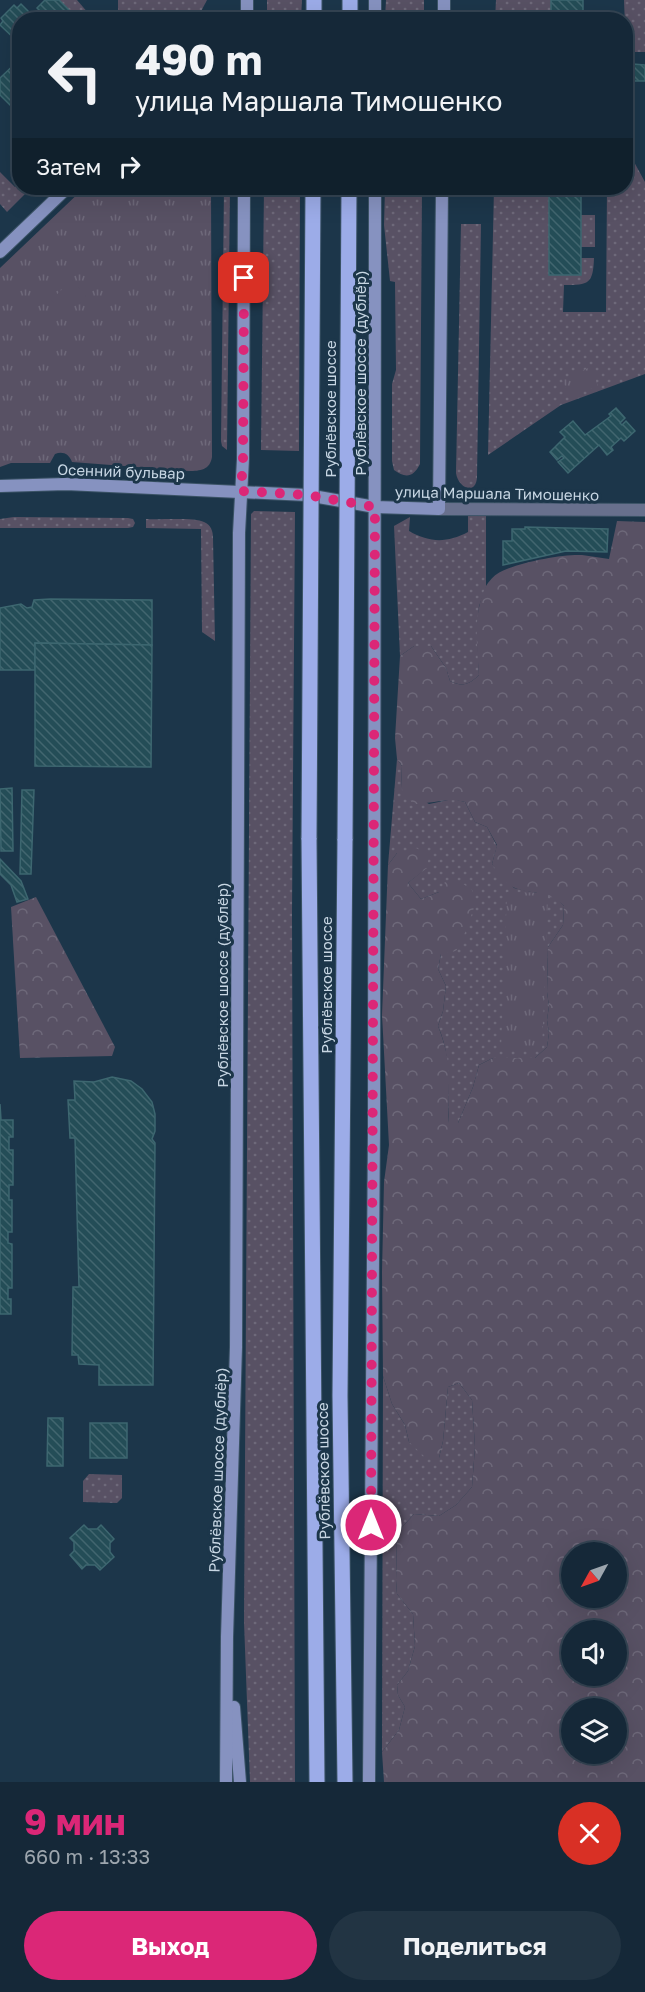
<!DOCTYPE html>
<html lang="ru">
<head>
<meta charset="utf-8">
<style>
	:root { --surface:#152838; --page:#223443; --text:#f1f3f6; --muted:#9da6ae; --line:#344453; --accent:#db2777 }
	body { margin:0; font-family:"Golos Text",sans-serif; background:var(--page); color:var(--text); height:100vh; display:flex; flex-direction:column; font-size:22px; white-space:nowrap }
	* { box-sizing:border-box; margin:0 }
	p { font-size:20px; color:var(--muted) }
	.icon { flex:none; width:33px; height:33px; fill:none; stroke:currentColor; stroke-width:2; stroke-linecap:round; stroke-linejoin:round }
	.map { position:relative; height:1782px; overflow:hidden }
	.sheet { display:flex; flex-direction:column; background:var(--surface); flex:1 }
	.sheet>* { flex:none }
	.hud { position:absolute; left:12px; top:12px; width:621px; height:183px; border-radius:24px; box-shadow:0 6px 24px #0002,0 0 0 2px var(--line); background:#152838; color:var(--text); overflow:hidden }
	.needle { width:39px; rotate:230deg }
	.buttons { position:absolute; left:561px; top:1542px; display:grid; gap:12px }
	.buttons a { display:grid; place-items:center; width:66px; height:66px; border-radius:50%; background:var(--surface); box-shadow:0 6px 24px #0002,0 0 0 2px var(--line); font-size:30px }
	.pin { position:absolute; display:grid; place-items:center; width:51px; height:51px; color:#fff; margin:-26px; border-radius:12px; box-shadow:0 3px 9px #0006 }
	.me { position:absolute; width:66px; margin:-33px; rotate:0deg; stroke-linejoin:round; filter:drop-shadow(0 0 4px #0008) }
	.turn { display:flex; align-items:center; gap:21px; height:126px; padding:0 24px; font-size:27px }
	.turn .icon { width:78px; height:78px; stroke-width:2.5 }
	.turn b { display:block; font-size:42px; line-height:51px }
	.then { display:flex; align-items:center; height:57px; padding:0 24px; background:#0003; gap:12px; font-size:22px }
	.round { display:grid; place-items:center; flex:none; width:63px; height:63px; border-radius:32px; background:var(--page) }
	.summary { display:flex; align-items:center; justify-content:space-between; height:102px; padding:0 24px }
	h1 { font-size:36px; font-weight:700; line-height:45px; color:var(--accent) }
	.button { display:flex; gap:12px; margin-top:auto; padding:12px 24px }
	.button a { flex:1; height:69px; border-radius:36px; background:var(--accent); color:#fff; font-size:24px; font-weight:700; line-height:69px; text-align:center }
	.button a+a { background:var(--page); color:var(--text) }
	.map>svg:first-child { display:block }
	.grass { fill:url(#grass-dots) }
	.forest { fill:url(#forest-crowns); fill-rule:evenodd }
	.park { fill:url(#park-tufts) }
	.pitch { fill:#585164 }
	.building { fill:url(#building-back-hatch); stroke:#3d6770; stroke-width:1.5 }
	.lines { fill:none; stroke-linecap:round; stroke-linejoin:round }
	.street-casing { stroke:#3b5366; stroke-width:14 }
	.secondary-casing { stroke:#3b5366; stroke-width:14 }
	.primary-casing { stroke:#3b5366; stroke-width:17 }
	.street { stroke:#68708d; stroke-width:12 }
	.secondary { stroke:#8692c0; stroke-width:12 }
	.primary { stroke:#9cace8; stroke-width:15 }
	.primary-bridge-casing { stroke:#3b5366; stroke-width:17; stroke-linecap:butt }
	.primary-bridge { stroke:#9cace8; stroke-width:15 }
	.route { stroke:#db2777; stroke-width:10; stroke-dasharray:0 18 }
	.labels { text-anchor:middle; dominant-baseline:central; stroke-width:6; stroke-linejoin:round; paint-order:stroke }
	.street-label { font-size:15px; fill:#c7d6e3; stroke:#1c364a }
</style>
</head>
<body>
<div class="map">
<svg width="645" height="1782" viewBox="0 0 645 1782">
	<defs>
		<pattern id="grass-dots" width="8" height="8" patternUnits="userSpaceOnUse" patternTransform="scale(1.5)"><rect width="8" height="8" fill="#585164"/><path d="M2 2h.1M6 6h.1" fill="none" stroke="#6e697a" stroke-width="1.8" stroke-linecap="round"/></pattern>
		<pattern id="forest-crowns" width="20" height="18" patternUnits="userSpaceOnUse" patternTransform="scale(1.5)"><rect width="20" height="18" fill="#585164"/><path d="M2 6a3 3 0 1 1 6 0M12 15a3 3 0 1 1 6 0" fill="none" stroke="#6e697a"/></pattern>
		<pattern id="park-tufts" width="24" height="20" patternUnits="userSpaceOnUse" patternTransform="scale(1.5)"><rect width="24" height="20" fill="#585164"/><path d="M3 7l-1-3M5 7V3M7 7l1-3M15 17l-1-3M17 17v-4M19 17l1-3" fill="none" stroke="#6e697a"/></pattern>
		<pattern id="building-back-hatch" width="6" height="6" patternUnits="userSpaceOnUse" patternTransform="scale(1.5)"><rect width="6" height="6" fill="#244d57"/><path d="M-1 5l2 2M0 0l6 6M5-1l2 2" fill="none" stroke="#42666f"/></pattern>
	</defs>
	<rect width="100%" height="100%" fill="#1c364a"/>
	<g class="grass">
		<path d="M59,0H77L89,14L90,19H69L70,18Z"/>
		<path d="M118,0H207L197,19L118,20Z"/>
		<path d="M267,0H302L301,19H267Z"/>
		<path d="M386,0H424V19H385Z"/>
		<path d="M496,0H551V19L495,20Z"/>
		<path d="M624,0H645V52H626Z"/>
		<path d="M626,149H627L645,182V374L561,405L488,455L494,188H549V275H580L581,258H594C593,284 589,285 564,285L563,312H606L607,188H626Z"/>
		<path d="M0,172L15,187L19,183L20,188H31L7,212L0,204Z"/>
		<path d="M224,188H230L227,450L222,446L221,441Z"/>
		<path d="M264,188H300L299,451L261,450Z"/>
		<path d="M385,188H422L420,464C413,478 405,478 394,470L392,461V384L396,370L395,282L390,281L384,225Z"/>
		<rect x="581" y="215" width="14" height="32"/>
		<path d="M461,224H481L477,477C476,496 458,488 456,473Z"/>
		<path d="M254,511L295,512L292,914L295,1782H250L244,1622L251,514Z"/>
		<path d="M468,516H486V587L479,606L477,631L479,675C469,685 462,687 450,681L446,668L431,646H414L400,656L394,526L410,517L409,531C430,543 447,543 468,532Z"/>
		<path d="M14,517L128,518L133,519L135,523L133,527L128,528H0V519Z"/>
		<path d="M146,519C159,520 195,517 204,522C211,525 213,531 213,538L215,641L202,632L201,529L146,528Z"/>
		<path d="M397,759L402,766L401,788L429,804L453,799L465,802L475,822L487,827L497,846L492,864L514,888L555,897L564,906L563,925L548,947L547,992L549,1006L547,1020L549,1033L547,1047L535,1058H493L479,1065L473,1087L458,1123H449C446,1087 453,1061 438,1026L443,1011L446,986L438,969L441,954L439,892L421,899L408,883L426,868L397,853L388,865Z"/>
		<path d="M383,1376L392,1404L405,1425L409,1442L439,1458L443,1441L448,1387L459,1383L472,1400L475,1447L472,1487L456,1505L439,1516L414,1514L397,1533L396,1580L397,1594L413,1614L415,1646L408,1671L397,1685L398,1695L405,1707L399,1730L382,1752Z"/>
		<path d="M89,1474L122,1475V1498L117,1503L83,1502V1481Z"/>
	</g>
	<g class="forest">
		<path d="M617,521L645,522V1782H384L382,1752L399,1730L405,1707L398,1695L397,1685L408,1671L415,1646L413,1614L397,1594L396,1580L397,1533L414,1514L439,1516L456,1505L472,1487L475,1447L472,1400L459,1383L448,1387L443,1441L439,1458L427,1459L409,1442L405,1425L392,1404L383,1376L382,1272L384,1182L389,1145L382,1015L388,865L397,853L416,848L429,855L427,868L408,883L421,899L439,892L445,882L456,879L472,890L475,905L463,938L456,951L441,954L438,969L446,986L443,1011L438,1026C444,1041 449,1059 449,1076C449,1092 447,1107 449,1123H458L473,1087L479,1065L493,1058H535L547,1047L549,1033L547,1020L549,1006L547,992L548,947L563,925L564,906C548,890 534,895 515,888C505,884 498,873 492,864L497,845L487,827L475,822L465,802C448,797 431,804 413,804L401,788L402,766L397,759L395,738L400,656L414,646H431L446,668L450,681C462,687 469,685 479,675C477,647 473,615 485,588C487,584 492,577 497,574C514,563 561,554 582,555C591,556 600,558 609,559ZM572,1552H616V1598H572ZM572,1630H616V1676H572ZM572,1708H616V1754H572Z"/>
		<path d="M36,897L115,1047L112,1056L20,1058L11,907Z"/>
	</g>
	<g class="park">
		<path d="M84,188H211L212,457C210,470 200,471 189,471L72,462C69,454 63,451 55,454L50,463H11L0,467V268Z"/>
		<path d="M591,367L598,386L569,397L562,379Z"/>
		<path d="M507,892L548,893L542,1051L501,1049Z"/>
	</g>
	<path class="pitch" d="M72,280L86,296L80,303H54L51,300Z"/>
	<g class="building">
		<path d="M45,0H59L70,11L66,15L70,18L20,20V41L18,42L0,25L3,21L1,18L14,5L17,8L21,4L35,18L41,12L37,8Z"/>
		<rect x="551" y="0" width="32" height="20"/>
		<path d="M20,59V100L16,103L14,101L10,105L0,95V78Z"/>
		<path d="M633,64L645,65V81H633Z"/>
		<rect x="549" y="188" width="32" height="87"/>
		<path d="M616,408L625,418L620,423L622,425L626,421L635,431L624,441L621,438L611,447L613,450L607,455L599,445L568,473L558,462L564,458L562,456L557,460L550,452L565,437L560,432L573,421L585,435L611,416L609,414Z"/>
		<path d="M525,527L608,529L607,552L566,551L503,565V541H512V529H525Z"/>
		<path d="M50,599L152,600V645L35,643V670H0V608L21,604L27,608L32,607L34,600Z"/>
		<path d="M35,643L152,645L151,767L35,766Z"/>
		<path d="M12,788L13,851H1L0,789Z"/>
		<path d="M22,790H34L31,874H20Z"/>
		<path d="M0,859L21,881L28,899L17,902L11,885L0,874Z"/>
		<path d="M112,1077L131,1081L142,1089L152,1102L155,1114V1131L152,1139L155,1143L153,1385H99V1365L79,1364L78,1355H72L73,1287H79L75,1138H70L68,1100H75L74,1081L94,1082Z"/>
		<path d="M0,1104L1,1120H13V1137H9V1150H13V1185H9V1200H12V1232H8V1243L12,1244V1288H8V1299H11V1314H0Z"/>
		<path d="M48,1418H63V1466H47Z"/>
		<rect x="90" y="1423" width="37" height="35"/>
		<path d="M84,1525L88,1529H97L101,1525L114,1539L110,1543V1552L114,1557L100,1570L95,1565H86L82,1569L70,1555L74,1551V1542L70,1538Z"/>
	</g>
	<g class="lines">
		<defs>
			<path id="street" d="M439,509L645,510"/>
			<g id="secondary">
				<path d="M375,0V20"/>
				<path d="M247,20V0"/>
				<path d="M444,20V0"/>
				<path d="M0,252L67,188"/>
				<path d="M0,486L66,484L307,495L375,507L439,509L442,188"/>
				<path d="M234,1707L240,1782"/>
				<path d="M226,1782L227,1637L236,1347L239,533L243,459L244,188"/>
				<path d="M369,1782L374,1128L375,188"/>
			</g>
			<g id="primary">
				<path d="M314,20V0"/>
				<path d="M350,20V0"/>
				<path d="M309,838L317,1782"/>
				<path d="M345,1782L340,1396L345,839"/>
			</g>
		</defs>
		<use href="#street" class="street-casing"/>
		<use href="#secondary" class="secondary-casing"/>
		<use href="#primary" class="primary-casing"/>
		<use href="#street" class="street"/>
		<use href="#secondary" class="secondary"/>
		<use href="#primary" class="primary"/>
		<defs>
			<g id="primary-bridge">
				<path d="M309,838L313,188"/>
				<path d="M345,839L349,188"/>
			</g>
		</defs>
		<use href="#primary-bridge" class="primary-bridge-casing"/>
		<use href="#primary-bridge" class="primary-bridge"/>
	</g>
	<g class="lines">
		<path class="route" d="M244,278L243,459L241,491L307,495L375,507L371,1525"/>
	</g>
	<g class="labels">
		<g class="street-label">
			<text transform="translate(360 373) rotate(-90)">Рублёвское шоссе (дублёр)</text>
			<text transform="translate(330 409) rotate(-90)">Рублёвское шоссе</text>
			<text transform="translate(121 471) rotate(2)">Осенний бульвар</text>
			<text transform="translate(497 493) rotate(1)">улица Маршала Тимошенко</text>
			<text transform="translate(222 985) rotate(-90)">Рублёвское шоссе (дублёр)</text>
			<text transform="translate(326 985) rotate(-90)">Рублёвское шоссе</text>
			<text transform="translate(217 1470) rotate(-88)">Рублёвское шоссе (дублёр)</text>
			<text transform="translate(323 1471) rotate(-91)">Рублёвское шоссе</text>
		</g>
	</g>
</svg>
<div class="buttons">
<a><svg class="needle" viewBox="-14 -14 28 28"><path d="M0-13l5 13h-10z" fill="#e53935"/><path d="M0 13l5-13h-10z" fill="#9da6ae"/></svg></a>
<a><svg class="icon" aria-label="sound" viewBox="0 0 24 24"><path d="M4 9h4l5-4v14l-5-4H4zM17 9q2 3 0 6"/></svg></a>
<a><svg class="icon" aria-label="layers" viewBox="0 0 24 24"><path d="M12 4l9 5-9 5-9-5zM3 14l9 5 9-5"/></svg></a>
</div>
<div class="pin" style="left:244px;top:278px;background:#d93025"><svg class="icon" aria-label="arrive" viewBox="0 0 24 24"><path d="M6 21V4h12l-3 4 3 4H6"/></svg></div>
<svg class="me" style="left:371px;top:1525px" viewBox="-20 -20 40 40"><circle r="17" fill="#db2777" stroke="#fff" stroke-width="3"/><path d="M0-11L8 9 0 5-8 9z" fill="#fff"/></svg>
<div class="hud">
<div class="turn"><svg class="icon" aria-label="left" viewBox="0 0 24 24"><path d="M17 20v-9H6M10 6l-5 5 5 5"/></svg><div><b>490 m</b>улица Маршала Тимошенко</div></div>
<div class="then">Затем<svg class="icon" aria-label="right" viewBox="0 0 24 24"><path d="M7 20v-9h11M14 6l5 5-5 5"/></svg></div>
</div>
</div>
<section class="sheet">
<div class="summary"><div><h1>9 мин</h1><p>660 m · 13:33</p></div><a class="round" style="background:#d93025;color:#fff"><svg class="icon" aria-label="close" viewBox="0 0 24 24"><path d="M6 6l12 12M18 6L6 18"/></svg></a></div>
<div class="button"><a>Выход</a><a>Поделиться</a></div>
</section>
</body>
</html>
